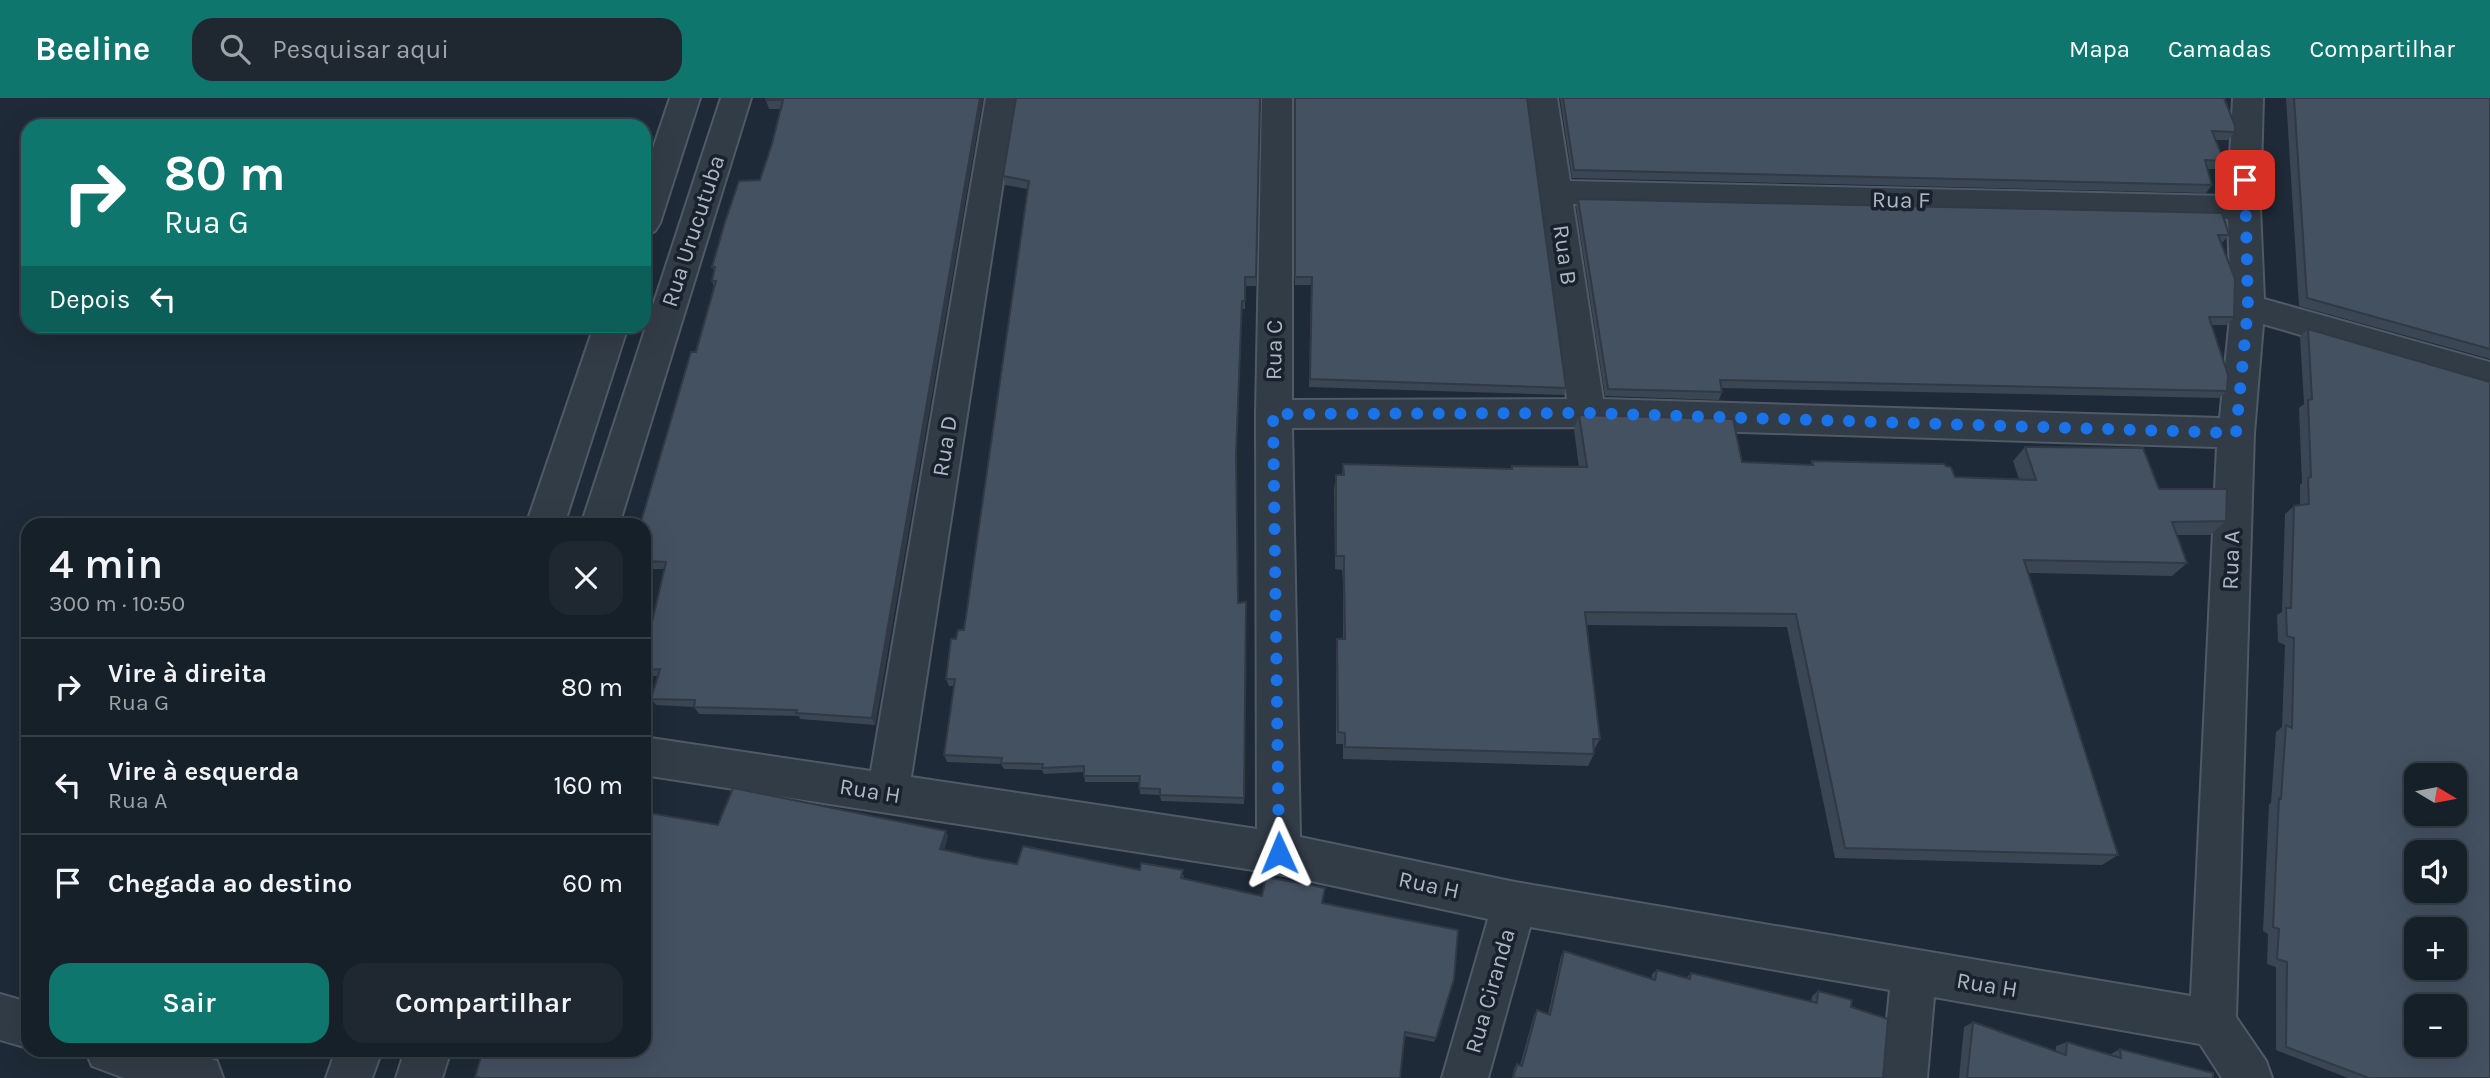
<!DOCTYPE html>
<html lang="pt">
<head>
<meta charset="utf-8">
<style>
	:root { --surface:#162029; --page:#1f2831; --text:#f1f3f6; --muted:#9ea3a8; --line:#353e46; --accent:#0f766e }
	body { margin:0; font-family:Karla,sans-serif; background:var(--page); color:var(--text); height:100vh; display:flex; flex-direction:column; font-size:26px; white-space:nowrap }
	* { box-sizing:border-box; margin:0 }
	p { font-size:23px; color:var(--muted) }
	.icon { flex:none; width:38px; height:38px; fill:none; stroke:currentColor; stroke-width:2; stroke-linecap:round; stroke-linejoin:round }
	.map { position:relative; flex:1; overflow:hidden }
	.sheet { position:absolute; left:21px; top:420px; width:630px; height:539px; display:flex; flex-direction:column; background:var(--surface); border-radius:21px; box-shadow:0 7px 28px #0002,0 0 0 2px var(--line) }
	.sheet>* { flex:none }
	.guide { position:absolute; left:21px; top:21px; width:630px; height:214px; border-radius:21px; box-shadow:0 7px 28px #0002,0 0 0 2px var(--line); background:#0f766e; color:#fff; overflow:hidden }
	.needle { width:46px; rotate:100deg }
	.tools { position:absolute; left:2404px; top:665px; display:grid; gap:14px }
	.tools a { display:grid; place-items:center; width:63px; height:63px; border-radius:14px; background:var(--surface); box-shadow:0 7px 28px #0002,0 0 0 2px var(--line); font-size:35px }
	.pin { position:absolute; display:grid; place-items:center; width:60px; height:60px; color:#fff; margin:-30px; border-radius:14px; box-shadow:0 4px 10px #0006 }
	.me { position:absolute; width:77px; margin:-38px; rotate:359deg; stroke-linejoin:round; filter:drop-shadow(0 0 5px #0008) }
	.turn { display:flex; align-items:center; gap:24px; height:147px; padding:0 28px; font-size:32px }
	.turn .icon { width:91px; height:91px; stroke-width:2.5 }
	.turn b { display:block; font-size:49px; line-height:60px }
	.then { display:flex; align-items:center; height:66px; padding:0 28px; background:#0003; gap:14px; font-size:26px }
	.round { display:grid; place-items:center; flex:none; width:74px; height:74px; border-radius:21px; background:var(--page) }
	.head { display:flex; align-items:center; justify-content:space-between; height:119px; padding:0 28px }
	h1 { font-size:42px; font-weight:600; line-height:52px }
	.button { display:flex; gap:14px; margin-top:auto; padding:14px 28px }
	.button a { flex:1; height:80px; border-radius:21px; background:var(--accent); color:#fff; font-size:28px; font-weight:600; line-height:80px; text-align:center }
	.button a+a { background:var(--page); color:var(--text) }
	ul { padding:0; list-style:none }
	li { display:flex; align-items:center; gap:21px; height:98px; padding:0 28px; border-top:2px solid var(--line) }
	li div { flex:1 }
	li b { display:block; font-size:26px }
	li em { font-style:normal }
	header { display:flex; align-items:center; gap:42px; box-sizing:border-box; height:98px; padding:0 35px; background:var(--accent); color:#fff }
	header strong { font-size:33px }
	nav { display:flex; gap:38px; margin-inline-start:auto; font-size:24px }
	.search { width:490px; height:63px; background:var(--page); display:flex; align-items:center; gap:18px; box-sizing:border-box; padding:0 24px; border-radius:21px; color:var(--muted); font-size:26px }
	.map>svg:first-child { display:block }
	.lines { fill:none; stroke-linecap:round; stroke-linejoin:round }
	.minor-casing { stroke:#4f5a66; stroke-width:4 }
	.minor { fill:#323c47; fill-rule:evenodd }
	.wall { fill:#3a4653 }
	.shaded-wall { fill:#303944 }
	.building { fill:#445161; stroke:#303944; stroke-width:2; fill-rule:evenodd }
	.route { stroke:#1a73e8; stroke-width:12; stroke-dasharray:0 21.6 }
	.labels { text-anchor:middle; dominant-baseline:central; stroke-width:7; stroke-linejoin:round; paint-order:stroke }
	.street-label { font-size:23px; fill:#acb7c5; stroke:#18212c }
</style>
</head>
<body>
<header>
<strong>Beeline</strong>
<div class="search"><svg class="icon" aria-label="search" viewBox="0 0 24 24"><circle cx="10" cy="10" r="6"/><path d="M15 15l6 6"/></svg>Pesquisar aqui</div>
<nav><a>Mapa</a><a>Camadas</a><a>Compartilhar</a></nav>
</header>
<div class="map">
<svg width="2490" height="980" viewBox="0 0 2490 980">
	<rect width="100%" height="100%" fill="#1e2a37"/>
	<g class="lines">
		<defs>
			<g id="minor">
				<path d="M670,0H700L660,125L655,133L644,137V77Z"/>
				<path d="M721,0H751L619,427H581Z"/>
				<path d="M986,0H1016L911,679L1257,731L1256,316L1262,0H1292V302L1567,301L1527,0H1557L1570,83L2228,98L2233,0H2263L2260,110L2264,201L2490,264V292L2263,226L2254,335L2236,919L2266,963L2272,980H2222L2200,946L1934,899L1927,980H1881L1890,892L1530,829L1488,980H1442L1488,821L1279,776L644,677V639L871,673ZM1573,106L2228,121L2231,209L2220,320L1603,301ZM1587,329L2217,349L2191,898L1515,784L1300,739L1292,330Z"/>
				<path d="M594,228H628L564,427H526Z"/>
				<path d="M0,896L28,904V950L0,942Z"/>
				<path d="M85,952H185L217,963L223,980H124L92,968Z"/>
				<path d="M336,952H382L372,980H326Z"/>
				<path d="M405,952H451L442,980H396Z"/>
			</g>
		</defs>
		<use href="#minor" class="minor-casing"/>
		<use href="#minor" class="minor"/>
	</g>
	<g class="wall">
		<path d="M766,0H983L875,627L800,621L799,618L699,616L694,609L656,607L651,601L658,578H646L644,575V559L665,471H644V427L714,189L712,183L714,173L712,169L760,82L772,46L781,11H769L766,2Z"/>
		<path d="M1260,0L1256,188H1245V211H1242L1236,364L1238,505L1246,504L1244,706L1161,703L1160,697L1140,696L1139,684H1085L1084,674L1044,676L1042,672L1004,671L1001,666L947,664L944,657L954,588H949L946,581L956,541L964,532L1028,91L1005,87L1003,78Z"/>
		<path d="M1295,0L1566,290L1564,297L1309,289L1311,187H1295Z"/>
		<path d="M1560,0H2224L2235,34L2228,42H2215L2224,63L2217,71H2207L2212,87L2206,95L1572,80Z"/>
		<path d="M2286,0H2490V261L2299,208Z"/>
		<path d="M1578,101L2229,137L2222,145L2234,219L2227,227H2212L2227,293L2219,300L1721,290L1722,294L1719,302L1605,298L1576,109Z"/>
		<path d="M2308,231L2490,980H2348L2276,952V869L2267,866L2268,836L2263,833L2269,706L2271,705L2276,634L2282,629L2285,547L2278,544L2277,517L2282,514L2285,416L2294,408L2300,407V387L2302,385L2299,310L2304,306L2300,239Z"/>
		<path d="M1579,317L1742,364L1810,367L1812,363L1946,368L1955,379L2019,381L2013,363L2025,349L2159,391L2226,423L2210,437H2177L2187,465L2172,478L2028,475L2118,757L2102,767L1835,760L1787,529L1587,527L1600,641L1594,652V656L1588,668L1343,661V646H1336V553L1337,541H1343V484L1342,472L1335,471L1334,391L1336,377H1342L1343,366L1511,371L1512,368L1579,369L1574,332Z"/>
		<path d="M718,727L946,733L948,738L944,752L981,760L1017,766L1140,772L1184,777L1183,781L1262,798L1322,805L1436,940L1434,944L1405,938L1400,980H478L475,979Z"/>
		<path d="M1564,853L1652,881V876L1657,872L1686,880L1691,875L1811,904L1812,898L1818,893L1851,909L1883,980H1512L1514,970L1517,966L1520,967L1534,917L1537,912L1548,916L1561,858Z"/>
		<path d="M1973,924L2056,953V948L2067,944L2109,957L2120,951L2213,980H1959L1964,929Z"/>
	</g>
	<g class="shaded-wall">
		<path d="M980,0H983L875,627L872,620Z"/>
		<path d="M946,733L948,738L943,756L940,751Z"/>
	</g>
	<g class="building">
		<path d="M766,0H980L872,620L796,615L797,612L694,609L695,602L651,601L660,571L644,572V559L666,464L644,463V427H640L691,254H696L716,183H712L715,169H712L725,124L739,83L760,82L772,46L783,2H766Z"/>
		<path d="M1016,0H1260L1256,179H1245V203H1242L1236,356L1238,505L1246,504L1244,700L1160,697V691L1139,690L1140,678H1084V668L1042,670L1043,666L1001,665L1002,660L944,657L955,581H946L951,541H956L958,532H964L1029,83L1003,78Z"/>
		<path d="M1295,0H1527L1566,290L1310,281L1312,179H1295Z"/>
		<path d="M1563,0H2224L2235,28V34L2212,33L2224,63L2205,62L2212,87L1574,72Z"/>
		<path d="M2294,0H2490V251L2307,200Z"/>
		<path d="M1578,101L2222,115L2229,137H2218L2235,181L2234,219H2209L2228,277L2227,293L1720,282L1722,294L1608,291Z"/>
		<path d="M2308,231L2490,284V980H2369L2286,949L2287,864L2277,861L2279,831L2273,829L2279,700L2281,701L2286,627L2292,630L2294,540L2287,538L2286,510H2291L2294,408L2309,406L2308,380L2311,379L2308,302L2312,301ZM2417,677H2455V716H2417ZM2417,754H2455V793H2417ZM2417,831H2455V870H2417ZM2417,908H2455V947H2417Z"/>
		<path d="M1579,317L1733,321L1742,364L1813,367L1812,363L1944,366L1946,368L1951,369L1955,379L2036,382L2025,349L2143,350L2159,391H2227L2226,423L2172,424L2187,465L2024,462L2118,757L1845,750L1796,516L1585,514L1600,641H1593L1594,656L1345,649V635L1338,634L1337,541H1345L1344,471V458H1336V377H1344L1343,366L1512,371V368L1587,369Z"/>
		<path d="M733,690L946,733L940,751L981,760L1017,766L1023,748L1140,772L1141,765L1183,772L1181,780L1262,798L1266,779L1325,790L1322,805L1458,832L1454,881L1436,940L1405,934L1400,980H482L475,979L483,952H644V714L718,727Z"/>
		<path d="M1564,853L1655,882L1657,872L1690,881L1691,875L1817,905L1818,893L1852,902L1851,909L1888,921L1883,980H1513L1517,966L1522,968L1537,912L1550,917Z"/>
		<path d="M1973,924L2066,957L2067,944L2121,960L2120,951L2213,975V980H1967Z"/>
	</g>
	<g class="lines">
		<path class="route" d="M1279,755L1273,316L1587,315L2236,335L2248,209L2245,82"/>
	</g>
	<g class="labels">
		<g class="street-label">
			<text transform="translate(1901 102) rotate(1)">Rua F</text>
			<text transform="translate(693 133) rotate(-72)">Rua Urucutuba</text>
			<text transform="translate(1565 157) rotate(82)">Rua B</text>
			<text transform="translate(1274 252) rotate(-89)">Rua C</text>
			<text transform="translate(945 348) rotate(-81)">Rua D</text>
			<text transform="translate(2231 462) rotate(-88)">Rua A</text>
			<text transform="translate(870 693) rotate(9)">Rua H</text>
			<text transform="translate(1429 787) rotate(12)">Rua H</text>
			<text transform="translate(1987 887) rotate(9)">Rua H</text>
			<text transform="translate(1490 893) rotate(-74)">Rua Ciranda</text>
		</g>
	</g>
</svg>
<div class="tools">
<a><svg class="needle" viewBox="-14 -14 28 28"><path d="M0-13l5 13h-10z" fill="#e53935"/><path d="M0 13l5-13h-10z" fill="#9ea3a8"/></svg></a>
<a><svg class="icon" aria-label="sound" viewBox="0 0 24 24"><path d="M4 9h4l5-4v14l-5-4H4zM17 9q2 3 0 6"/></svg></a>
<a>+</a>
<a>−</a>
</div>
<div class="pin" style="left:2245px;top:82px;background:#d93025"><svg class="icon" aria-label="arrive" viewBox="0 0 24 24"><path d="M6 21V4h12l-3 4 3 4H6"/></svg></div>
<svg class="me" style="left:1279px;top:755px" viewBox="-20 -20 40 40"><path d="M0-17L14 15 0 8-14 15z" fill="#1a73e8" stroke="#fff" stroke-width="4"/></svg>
<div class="guide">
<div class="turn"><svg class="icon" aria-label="right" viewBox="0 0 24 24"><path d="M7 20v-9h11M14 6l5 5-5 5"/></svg><div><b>80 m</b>Rua G</div></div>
<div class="then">Depois<svg class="icon" aria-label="left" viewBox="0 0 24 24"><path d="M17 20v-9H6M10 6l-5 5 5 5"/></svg></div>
</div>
<section class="sheet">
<div class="head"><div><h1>4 min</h1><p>300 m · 10:50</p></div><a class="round"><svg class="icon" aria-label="close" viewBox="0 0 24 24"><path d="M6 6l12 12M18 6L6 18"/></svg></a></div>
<ul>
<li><svg class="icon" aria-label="right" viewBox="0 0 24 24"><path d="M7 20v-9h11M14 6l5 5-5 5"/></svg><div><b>Vire à direita</b><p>Rua G</p></div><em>80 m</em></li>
<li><svg class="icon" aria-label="left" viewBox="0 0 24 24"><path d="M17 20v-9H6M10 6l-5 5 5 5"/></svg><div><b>Vire à esquerda</b><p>Rua A</p></div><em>160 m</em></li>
<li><svg class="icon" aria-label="arrive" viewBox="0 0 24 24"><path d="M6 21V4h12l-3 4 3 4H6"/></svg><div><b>Chegada ao destino</b></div><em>60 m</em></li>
</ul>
<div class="button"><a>Sair</a><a>Compartilhar</a></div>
</section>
</div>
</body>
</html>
